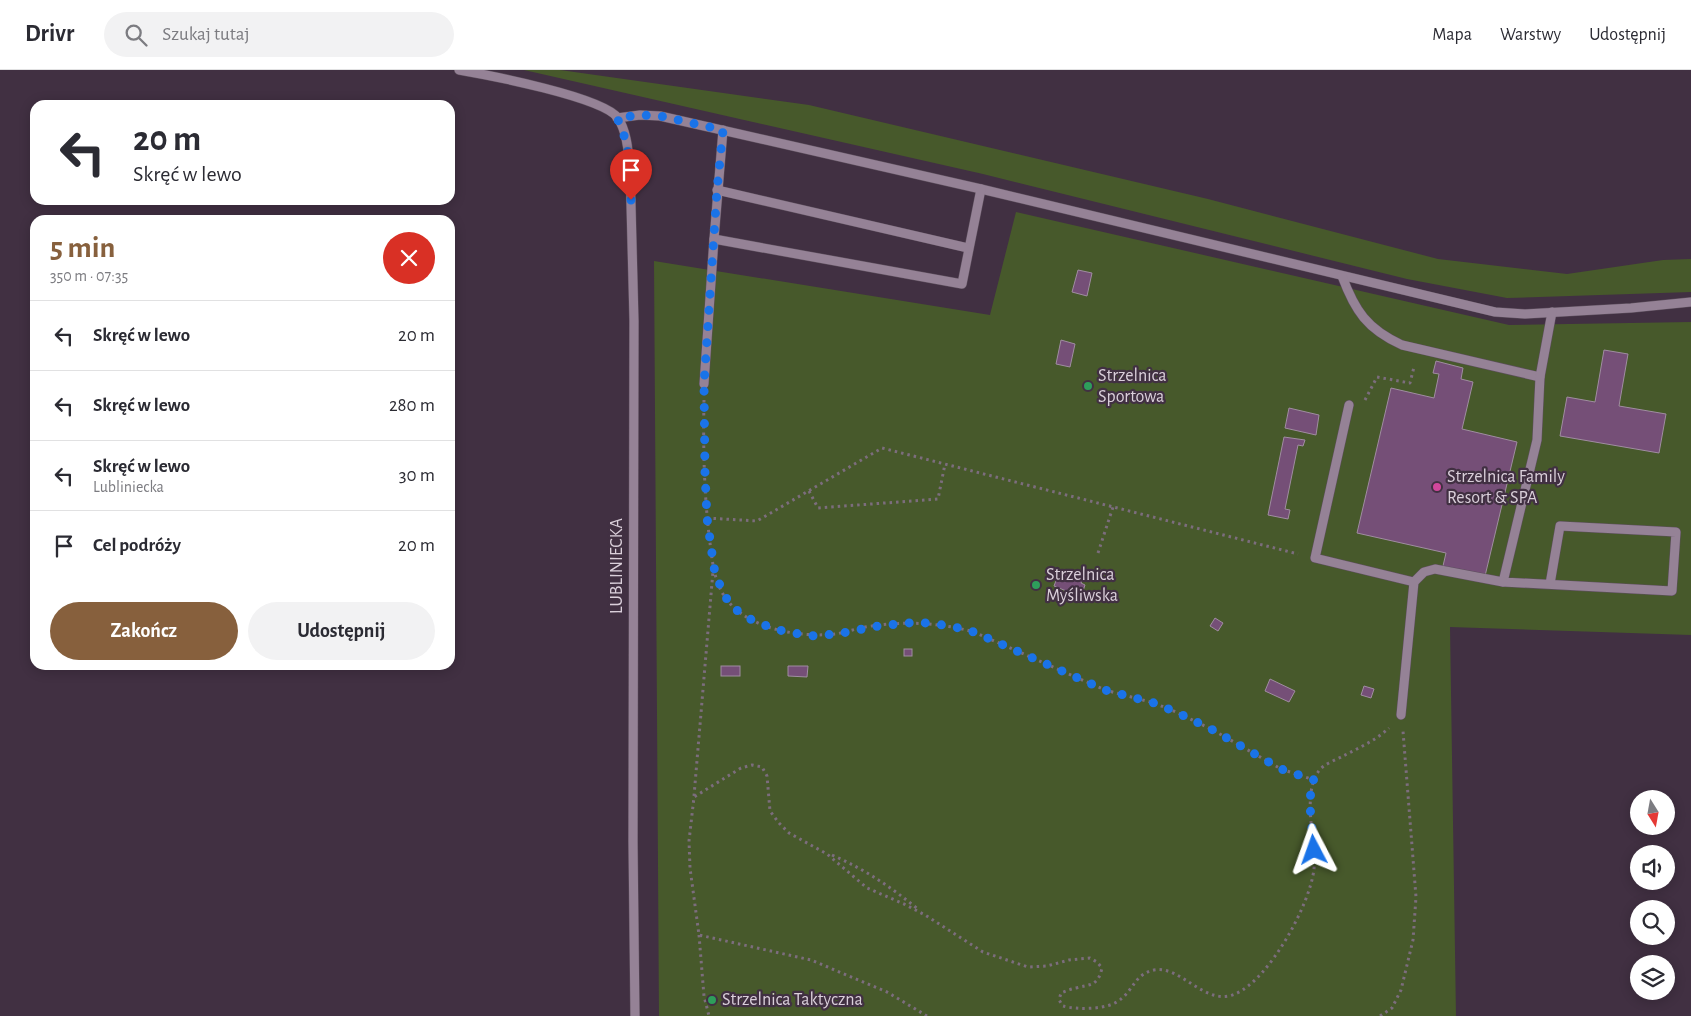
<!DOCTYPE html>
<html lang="pl">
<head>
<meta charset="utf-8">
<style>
	:root { --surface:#fff; --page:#f2f2f3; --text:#2b2b33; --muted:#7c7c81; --line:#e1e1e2; --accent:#87603d }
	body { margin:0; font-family:"Alegreya Sans",sans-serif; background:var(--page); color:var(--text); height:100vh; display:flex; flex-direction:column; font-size:19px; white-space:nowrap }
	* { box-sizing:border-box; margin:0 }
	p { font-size:16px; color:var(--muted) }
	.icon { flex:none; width:28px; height:28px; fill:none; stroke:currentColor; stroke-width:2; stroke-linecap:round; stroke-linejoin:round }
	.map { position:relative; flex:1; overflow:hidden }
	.sheet { position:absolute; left:30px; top:145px; width:425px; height:455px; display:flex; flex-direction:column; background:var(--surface); border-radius:15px; box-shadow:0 2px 12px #0003 }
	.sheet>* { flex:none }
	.top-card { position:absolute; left:30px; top:30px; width:425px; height:105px; border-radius:15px; box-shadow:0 2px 12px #0003; background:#fff; color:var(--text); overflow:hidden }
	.needle { width:32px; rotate:169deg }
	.fabs { position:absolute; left:1630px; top:720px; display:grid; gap:10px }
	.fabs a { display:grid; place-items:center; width:45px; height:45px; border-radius:50%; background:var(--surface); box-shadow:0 2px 12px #0003; font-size:25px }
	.pin { position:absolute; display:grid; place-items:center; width:42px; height:42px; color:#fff; margin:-51px -21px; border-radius:50% 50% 50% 0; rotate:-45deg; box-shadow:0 0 5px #0007 }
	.pin .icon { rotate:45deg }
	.me { position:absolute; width:55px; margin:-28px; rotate:356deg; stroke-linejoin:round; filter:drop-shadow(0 0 4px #0008) }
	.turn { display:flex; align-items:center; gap:18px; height:105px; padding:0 20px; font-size:22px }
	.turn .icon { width:65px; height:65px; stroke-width:2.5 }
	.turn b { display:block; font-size:35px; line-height:42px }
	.round { display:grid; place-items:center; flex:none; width:52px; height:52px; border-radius:26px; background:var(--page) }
	.summary { display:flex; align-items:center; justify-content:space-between; height:85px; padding:0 20px }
	h1 { font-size:30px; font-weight:600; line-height:38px; color:var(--accent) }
	.primary-button { display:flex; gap:10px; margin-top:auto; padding:10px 20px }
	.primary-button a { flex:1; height:58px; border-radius:30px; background:var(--accent); color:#fff; font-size:20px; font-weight:600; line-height:58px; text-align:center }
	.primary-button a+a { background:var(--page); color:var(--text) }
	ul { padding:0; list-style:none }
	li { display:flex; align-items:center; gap:15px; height:70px; padding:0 20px; border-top:1px solid var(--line) }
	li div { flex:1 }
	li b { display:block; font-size:19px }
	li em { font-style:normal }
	header { display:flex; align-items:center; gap:30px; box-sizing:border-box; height:70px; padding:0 25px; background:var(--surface); border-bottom:1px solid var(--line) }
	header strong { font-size:24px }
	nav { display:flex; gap:28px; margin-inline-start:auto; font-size:18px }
	.search { width:350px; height:45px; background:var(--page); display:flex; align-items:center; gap:12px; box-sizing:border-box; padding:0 18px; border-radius:28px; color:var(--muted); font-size:19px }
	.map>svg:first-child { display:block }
	.green { fill:#47592b }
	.building { fill:#754f77; stroke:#a08da1 }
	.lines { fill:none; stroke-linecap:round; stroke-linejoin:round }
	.minor-casing { stroke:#5d4f5d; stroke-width:10 }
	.path { stroke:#7c6d7d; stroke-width:3; stroke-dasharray:2.5 4; stroke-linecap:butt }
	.minor { stroke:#958296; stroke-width:9 }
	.route { stroke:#1a73e8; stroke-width:9; stroke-dasharray:0 16.2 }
	.leisure-dot { fill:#2e9e5b; stroke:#413042; stroke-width:2 }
	.hotel-dot { fill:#d1479c; stroke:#413042; stroke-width:2 }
	.labels { text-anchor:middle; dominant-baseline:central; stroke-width:4.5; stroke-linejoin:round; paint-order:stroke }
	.poi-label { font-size:18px; fill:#dacfda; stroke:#413042; text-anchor:start }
	.street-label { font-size:18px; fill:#dacfda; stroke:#413042 }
</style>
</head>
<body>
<header>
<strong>Drivr</strong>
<div class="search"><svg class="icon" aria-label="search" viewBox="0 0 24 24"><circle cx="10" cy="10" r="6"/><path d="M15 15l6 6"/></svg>Szukaj tutaj</div>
<nav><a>Mapa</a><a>Warstwy</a><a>Udostępnij</a></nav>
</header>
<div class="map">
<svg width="1691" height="946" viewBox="0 0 1691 946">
	<rect width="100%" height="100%" fill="#413042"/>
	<g class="green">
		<path d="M524,0H560L809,35L1208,129L1438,189L1567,204L1663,190L1691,189V222L1507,228L1407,209L983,104Z"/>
		<path d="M1016,142L1509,255L1691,252V565L1450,557L1456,946H659L654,191L990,245Z"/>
	</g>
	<g class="building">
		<path d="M1078,200L1092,203L1087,226L1072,222Z"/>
		<path d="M1061,270L1075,274L1070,297L1056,294Z"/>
		<path d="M1604,280L1628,284L1619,336L1666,344L1659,383L1560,366L1567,327L1595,332Z"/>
		<path d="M1436,291L1463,298L1461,309L1473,312L1462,359L1517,372L1485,506L1443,496L1446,483L1357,463L1391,318L1434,328L1439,304L1433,303Z"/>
		<path d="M1289,338L1319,345L1316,365L1285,358Z"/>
		<path d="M1284,367L1305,370L1303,376L1298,375L1285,439L1290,440L1288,449L1268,445Z"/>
		<path d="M1060,500L1083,509L1081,513L1085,515L1081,527L1054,516Z"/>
		<path d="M1215,548L1223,553L1218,561L1210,556Z"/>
		<rect x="904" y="579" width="8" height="7"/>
		<rect x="721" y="596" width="19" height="10"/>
		<path d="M788,596H808L807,607L788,606Z"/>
		<path d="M1270,609L1295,621L1289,632L1265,621Z"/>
		<path d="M1364,616L1374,619L1371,628L1361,625Z"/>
	</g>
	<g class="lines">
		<defs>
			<g id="minor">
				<path d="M459,0C488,5 603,27 618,48C627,62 628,81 630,96L634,251L633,772L635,946"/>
				<path d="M617,48L640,45L660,46L981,119L1495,242L1525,244L1631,238L1691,232"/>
				<path d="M723,60L714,169L962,214L981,119"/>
				<path d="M717,120L968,178"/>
				<path d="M1342,206C1355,241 1367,259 1402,275L1540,307"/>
				<path d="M704,314L714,169"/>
				<path d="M1349,335L1315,488L1414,512"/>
				<path d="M1550,514L1560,456L1676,462L1672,521L1503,512L1537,370L1540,307L1552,242"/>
				<path d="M1401,645L1414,512L1424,502L1435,499L1503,512"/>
			</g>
		</defs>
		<use href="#minor" class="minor-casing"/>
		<g class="path">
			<path d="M704,330C703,377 704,426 710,473C712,490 714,509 723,524C744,559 799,568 836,564C846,562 855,559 865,557C903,551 937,552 974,562L1105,620L1154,633L1176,642L1213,660L1281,699L1314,710"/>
			<path d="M1365,330L1377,307L1410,313L1414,297"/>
			<path d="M809,421L818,438L938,429L945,394"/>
			<path d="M707,448L757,451L882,378L1298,484"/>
			<path d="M1098,483L1113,437"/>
			<path d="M694,726L713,501"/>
			<path d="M832,785C866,800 891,817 919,840"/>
			<path d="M699,865L704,926L709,946"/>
			<path d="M927,946L887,922L811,890L699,865L690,798L689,771L694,727L741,698L752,695L762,697L767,706L770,741L779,753L789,763L827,784L867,818L904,834L925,845L983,882L1028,897L1047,896L1069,890L1090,888L1097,892L1102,898C1098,916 1091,914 1076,918C1071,919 1066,921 1061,923L1059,930L1063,936C1077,940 1109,940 1121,929C1134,919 1135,904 1154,900C1181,895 1205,937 1235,924C1269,910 1310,835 1314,799C1316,771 1302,726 1318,702C1323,694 1336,690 1343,686C1359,678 1376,670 1389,658"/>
			<path d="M1380,946L1392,938L1401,920L1413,870L1416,827L1403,661"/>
		</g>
		<use href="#minor" class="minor"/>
	</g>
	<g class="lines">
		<path class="route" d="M631,130C630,102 630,73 617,48L640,45L660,46L723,60L717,120L704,314L705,403L707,448L714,498L723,524L735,539L755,552L783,561L810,566L837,564L878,556L918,552L951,556L974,562L1105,620L1154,633L1176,642L1213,660L1281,699L1314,710C1306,728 1313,760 1314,780"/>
	</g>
	<g class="leisure-dot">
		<circle cx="1088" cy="316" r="5"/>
		<circle cx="1036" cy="515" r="5"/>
		<circle cx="712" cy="930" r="5"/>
	</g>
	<circle class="hotel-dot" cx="1437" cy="417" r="5"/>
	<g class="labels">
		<g class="poi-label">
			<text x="1098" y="306">Strzelnica<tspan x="1098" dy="21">Sportowa</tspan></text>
			<text x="1447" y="407">Strzelnica Family<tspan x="1447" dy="21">Resort &amp; SPA</tspan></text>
			<text x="1046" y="505">Strzelnica<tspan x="1046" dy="21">Myśliwska</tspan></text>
			<text x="722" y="930">Strzelnica Taktyczna</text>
		</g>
		<g class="street-label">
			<text transform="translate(617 496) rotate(-90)">LUBLINIECKA</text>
		</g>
	</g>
</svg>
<div class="fabs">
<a><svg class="needle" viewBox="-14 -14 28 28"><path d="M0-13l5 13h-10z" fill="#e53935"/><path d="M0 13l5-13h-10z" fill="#7c7c81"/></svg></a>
<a><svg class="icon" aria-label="sound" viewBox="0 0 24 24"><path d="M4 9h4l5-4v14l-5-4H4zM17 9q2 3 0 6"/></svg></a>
<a><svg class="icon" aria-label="search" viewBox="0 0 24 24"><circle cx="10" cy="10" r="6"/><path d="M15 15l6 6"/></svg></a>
<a><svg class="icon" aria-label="layers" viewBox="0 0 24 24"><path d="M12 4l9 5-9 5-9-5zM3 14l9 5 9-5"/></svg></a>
</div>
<div class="pin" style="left:631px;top:130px;background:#d93025"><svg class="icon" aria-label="arrive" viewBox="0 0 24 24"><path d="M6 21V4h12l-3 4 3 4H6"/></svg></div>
<svg class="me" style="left:1314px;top:780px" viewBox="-20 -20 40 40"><path d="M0-17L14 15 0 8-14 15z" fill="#1a73e8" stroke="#fff" stroke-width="4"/></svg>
<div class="top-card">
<div class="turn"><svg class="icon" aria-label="left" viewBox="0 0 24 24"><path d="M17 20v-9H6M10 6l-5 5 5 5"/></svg><div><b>20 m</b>Skręć w lewo</div></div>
</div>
<section class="sheet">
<div class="summary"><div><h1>5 min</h1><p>350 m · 07:35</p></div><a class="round" style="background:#d93025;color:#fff"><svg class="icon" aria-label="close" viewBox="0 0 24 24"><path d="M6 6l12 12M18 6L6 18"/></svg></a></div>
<ul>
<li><svg class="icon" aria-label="left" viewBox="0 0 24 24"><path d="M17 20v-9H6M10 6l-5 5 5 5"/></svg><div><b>Skręć w lewo</b></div><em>20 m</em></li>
<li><svg class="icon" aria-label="left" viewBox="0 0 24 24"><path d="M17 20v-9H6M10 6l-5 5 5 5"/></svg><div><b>Skręć w lewo</b></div><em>280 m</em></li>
<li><svg class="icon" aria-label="left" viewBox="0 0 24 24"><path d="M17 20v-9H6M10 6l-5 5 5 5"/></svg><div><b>Skręć w lewo</b><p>Lubliniecka</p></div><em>30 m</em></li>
<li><svg class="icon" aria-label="arrive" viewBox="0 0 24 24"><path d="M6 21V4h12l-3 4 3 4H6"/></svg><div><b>Cel podróży</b></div><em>20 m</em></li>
</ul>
<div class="primary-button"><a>Zakończ</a><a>Udostępnij</a></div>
</section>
</div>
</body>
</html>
